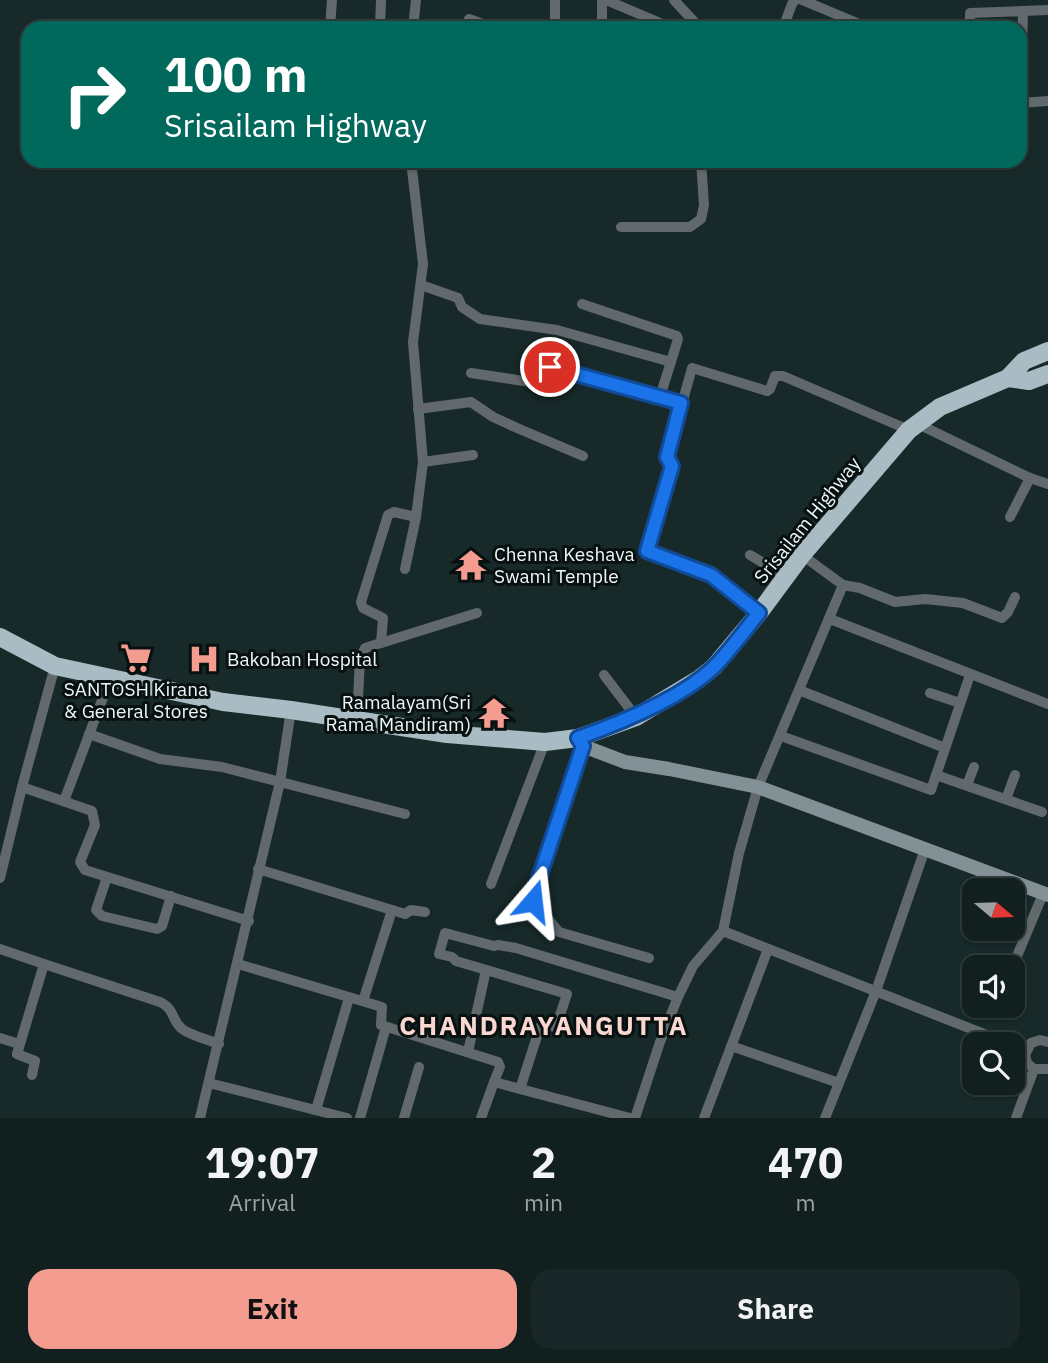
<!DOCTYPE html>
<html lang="en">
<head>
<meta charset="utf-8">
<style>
	:root { --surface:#111f1f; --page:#1a2728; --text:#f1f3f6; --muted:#9ca2a4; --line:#303d3d; --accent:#f59c91 }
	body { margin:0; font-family:"IBM Plex Sans",sans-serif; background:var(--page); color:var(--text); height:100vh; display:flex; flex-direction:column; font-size:26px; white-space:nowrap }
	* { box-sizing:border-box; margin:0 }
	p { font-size:23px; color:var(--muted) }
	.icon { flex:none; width:38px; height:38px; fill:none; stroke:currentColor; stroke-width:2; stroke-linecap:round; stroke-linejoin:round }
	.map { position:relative; height:1118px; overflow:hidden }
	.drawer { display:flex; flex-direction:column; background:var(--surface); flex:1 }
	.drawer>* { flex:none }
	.hud { position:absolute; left:21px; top:21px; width:1006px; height:147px; border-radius:21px; box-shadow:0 2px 5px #0004,0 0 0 2px var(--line); background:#00695c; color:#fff; overflow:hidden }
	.needle { width:46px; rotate:109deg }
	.buttons { position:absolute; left:962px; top:878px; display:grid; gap:14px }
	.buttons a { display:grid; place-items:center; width:63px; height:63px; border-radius:14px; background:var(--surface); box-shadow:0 2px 5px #0004,0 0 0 2px var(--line); font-size:35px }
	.pin { position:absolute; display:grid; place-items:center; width:60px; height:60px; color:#fff; margin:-30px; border:4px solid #fff; border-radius:50%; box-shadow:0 2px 7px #0007 }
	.me { position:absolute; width:77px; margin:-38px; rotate:17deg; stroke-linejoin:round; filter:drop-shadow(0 0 5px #0008) }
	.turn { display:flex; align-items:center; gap:24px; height:147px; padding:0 28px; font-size:32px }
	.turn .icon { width:91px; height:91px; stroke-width:2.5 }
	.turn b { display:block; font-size:49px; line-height:60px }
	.eta { display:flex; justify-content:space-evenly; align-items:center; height:119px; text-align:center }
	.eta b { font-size:42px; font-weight:800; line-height:49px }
	.action { display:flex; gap:14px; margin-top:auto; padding:14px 28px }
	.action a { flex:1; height:80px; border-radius:21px; background:var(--accent); color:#111; font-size:28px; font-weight:800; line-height:80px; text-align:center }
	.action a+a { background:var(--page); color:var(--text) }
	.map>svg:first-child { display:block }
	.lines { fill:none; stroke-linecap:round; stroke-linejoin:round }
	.minor { stroke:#62696d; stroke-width:10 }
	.secondary { stroke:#839095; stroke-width:14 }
	.trunk { stroke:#a9bbc3; stroke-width:18 }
	.route-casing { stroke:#114b97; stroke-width:18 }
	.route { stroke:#1a73e8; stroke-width:12 }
	.labels { text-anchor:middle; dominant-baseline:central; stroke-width:6; stroke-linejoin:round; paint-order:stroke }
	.street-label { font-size:19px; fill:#ecf8f7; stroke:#081010 }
	.poi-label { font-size:19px; fill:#ecf8f7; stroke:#081010; text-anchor:start }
	.district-label { font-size:26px; font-weight:bold; letter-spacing:2px; fill:#fad7d1; stroke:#081010 }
</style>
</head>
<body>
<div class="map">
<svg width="1048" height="1118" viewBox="0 0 1048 1118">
	<rect width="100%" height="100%" fill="#172929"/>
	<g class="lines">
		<g class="minor">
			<path d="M602,0V28"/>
			<path d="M606,0L672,28"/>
			<path d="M674,0L698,26L703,28"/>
			<path d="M802,0L869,28"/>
			<path d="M1023,11L1048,10"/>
			<path d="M469,19L494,28"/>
			<path d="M330,28L332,0"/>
			<path d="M380,28L381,0"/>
			<path d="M413,28L416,0"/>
			<path d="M555,28V0"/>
			<path d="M783,28L792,4L795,0"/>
			<path d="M970,28V13L1023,11L1021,92"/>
			<path d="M1020,103L1048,101"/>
			<path d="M621,227H690L701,219L704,205L701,161"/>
			<path d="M421,285L458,298L462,307L480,319L557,330L671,362"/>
			<path d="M582,304L677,336L678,339L660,397"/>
			<path d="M471,373L537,383L542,381L549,366L681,403"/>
			<path d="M418,409L471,402L493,417L517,428L583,456"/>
			<path d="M918,424L1030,478L1048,484"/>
			<path d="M423,462L473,455"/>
			<path d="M1010,517L1030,478"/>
			<path d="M750,555L787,577"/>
			<path d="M405,569L416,517L423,462L413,342L423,264L411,161"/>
			<path d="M843,585L860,588L895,602L925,599L963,603L1002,618L1008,612L1015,597"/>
			<path d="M759,613L711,575L647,551L672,466L667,457L692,368L767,391L770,389L775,376H783L909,430"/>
			<path d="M830,619L1048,704"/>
			<path d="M381,643L383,618L363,608L361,602L388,515L394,512L416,517"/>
			<path d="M604,675L636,717"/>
			<path d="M799,690L945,748"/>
			<path d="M930,693L960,703"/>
			<path d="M357,720L360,659L365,648L477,613"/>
			<path d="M89,734L160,759L222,767L405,814"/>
			<path d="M781,736L931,790L970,675"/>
			<path d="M583,746L533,896V901L559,932L649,958"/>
			<path d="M936,775L1042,812"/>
			<path d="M967,785L974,767"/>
			<path d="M22,787L92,811L95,825L80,862L85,870L249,921"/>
			<path d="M1006,799L1015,775"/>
			<path d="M64,801L110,679"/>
			<path d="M258,869L405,914L411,910L425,912"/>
			<path d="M107,877L96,910L102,916L157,929L162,926L171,896"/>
			<path d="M0,878L22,787L55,666"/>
			<path d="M491,884L545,742"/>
			<path d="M723,931L1012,1045"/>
			<path d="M0,949L44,964L17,1054L35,1061L32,1075"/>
			<path d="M44,964L160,1002C175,1009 171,1019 181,1028C190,1036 208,1039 219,1044"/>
			<path d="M238,964L382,1007L381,1025L498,1062L500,1067L494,1082L630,1118"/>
			<path d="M1012,968L1043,894"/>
			<path d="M363,1001L392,910"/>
			<path d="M0,1038L19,1044"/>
			<path d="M1048,1042L1040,1040L1031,1043L1025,1055L1027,1063L1034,1069H1048"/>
			<path d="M731,1046L839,1083"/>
			<path d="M468,1052L486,970"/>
			<path d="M209,1083L347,1118"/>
			<path d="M520,1089L540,1027L543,1025L556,1027L567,994L456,961L452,957L439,954L445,933L494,946L498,945L516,948L678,997"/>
			<path d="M316,1110L349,998"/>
			<path d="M200,1118L280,782L291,710"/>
			<path d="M360,1118L386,1027"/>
			<path d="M404,1118L419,1067"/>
			<path d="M481,1118L494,1082"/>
			<path d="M635,1118L660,1042L678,997L693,966L723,931L739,853L758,787L843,585L802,555"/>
			<path d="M704,1118L768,949"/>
			<path d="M825,1118L876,991L925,849"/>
			<path d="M1016,1118L1034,1069"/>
		</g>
		<path class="secondary" d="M578,738L583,746L625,762L669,769L758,787L1048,895"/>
		<g class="trunk">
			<path d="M1008,378L1029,381L1048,374"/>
			<path d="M0,637L55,666L223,702L291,710L447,734L545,742L578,738L636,717L699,679L714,667L759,613L802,555L909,430L940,407L1008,378L1024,361L1048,351"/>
		</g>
	</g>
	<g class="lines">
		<defs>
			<path id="route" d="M533,901V896L583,746L578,738C620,723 680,699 713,668C730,651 744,631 759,613L711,575L647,551L672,466L667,457L681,403L550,367"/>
		</defs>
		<use href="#route" class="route-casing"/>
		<use href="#route" class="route"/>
	</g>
	<defs>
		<symbol id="temple-bare" viewBox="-9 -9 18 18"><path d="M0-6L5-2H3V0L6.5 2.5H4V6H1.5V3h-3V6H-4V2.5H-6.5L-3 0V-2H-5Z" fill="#f59c91" stroke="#081010" stroke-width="2.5" paint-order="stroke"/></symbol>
		<symbol id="supermarket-bare" viewBox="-9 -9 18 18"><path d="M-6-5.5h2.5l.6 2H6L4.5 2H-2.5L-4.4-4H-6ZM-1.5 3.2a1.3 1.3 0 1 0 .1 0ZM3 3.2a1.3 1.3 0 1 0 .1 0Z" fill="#f59c91" stroke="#081010" stroke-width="2.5" paint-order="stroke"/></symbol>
		<symbol id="hospital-bare" viewBox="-9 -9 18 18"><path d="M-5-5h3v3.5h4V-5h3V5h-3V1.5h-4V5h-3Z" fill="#f59c91" stroke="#081010" stroke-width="2.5" paint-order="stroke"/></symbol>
	</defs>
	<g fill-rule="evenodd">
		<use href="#temple-bare" x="449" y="543" width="44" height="44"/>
		<use href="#supermarket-bare" x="114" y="636" width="44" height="44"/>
		<use href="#hospital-bare" x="182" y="637" width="44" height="44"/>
		<use href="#temple-bare" x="472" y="691" width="44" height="44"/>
	</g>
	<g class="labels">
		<g class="street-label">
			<text transform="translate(807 520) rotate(-51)">Srisailam Highway</text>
		</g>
		<g class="poi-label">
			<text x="494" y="554">Chenna Keshava<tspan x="494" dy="22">Swami Temple</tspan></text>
			<text x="227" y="659">Bakoban Hospital</text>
			<text x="136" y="689" text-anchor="middle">SANTOSH Kirana<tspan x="136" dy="22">&amp; General Stores</tspan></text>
			<text x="471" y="702" text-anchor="end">Ramalayam(Sri<tspan x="471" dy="22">Rama Mandiram)</tspan></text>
		</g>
		<g class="district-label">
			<text x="544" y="1025">CHANDRAYANGUTTA</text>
		</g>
	</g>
</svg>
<div class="buttons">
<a><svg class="needle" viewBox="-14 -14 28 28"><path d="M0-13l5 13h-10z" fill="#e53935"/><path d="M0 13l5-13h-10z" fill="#9ca2a4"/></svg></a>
<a><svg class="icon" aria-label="sound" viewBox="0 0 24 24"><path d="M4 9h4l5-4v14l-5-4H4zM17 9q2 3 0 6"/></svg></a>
<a><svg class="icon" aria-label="search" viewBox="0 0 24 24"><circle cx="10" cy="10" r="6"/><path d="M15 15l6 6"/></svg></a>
</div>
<div class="pin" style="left:550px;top:367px;background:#d93025"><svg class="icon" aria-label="arrive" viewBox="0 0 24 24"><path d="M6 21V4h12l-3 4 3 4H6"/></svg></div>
<svg class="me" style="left:533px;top:901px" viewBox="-20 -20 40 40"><path d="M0-17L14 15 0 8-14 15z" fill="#1a73e8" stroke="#fff" stroke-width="4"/></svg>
<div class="hud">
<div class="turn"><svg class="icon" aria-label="right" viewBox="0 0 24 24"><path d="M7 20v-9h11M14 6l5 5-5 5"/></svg><div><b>100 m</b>Srisailam Highway</div></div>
</div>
</div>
<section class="drawer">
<div class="eta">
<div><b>19:07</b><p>Arrival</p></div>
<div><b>2</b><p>min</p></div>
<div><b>470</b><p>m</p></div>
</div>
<div class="action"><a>Exit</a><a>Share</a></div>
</section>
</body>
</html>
